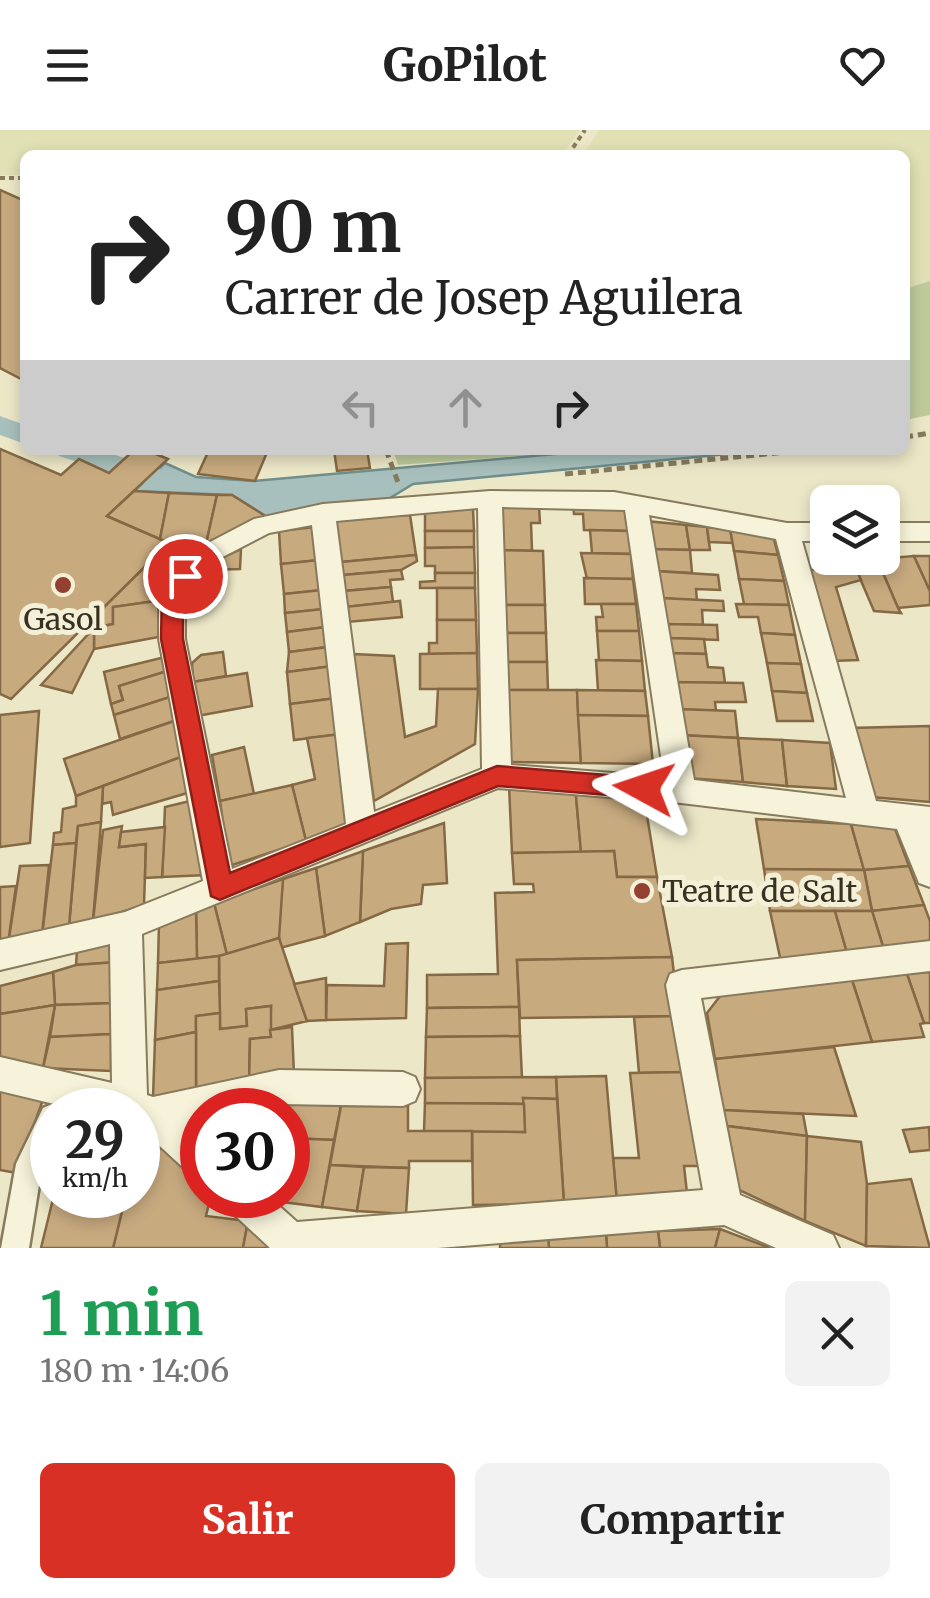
<!DOCTYPE html>
<html lang="es">
<head>
<meta charset="utf-8">
<style>
	:root { --surface:#fff; --page:#f2f2f2; --text:#222; --muted:#767676; --accent:#d93025 }
	body { margin:0; font-family:Merriweather,serif; background:var(--page); color:var(--text); height:100vh; display:flex; flex-direction:column; font-size:38px; white-space:nowrap }
	* { box-sizing:border-box; margin:0 }
	p { font-size:32px; color:var(--muted) }
	.icon { flex:none; width:55px; height:55px; fill:none; stroke:currentColor; stroke-width:2; stroke-linecap:round; stroke-linejoin:round }
	.map { position:relative; height:1118px; overflow:hidden }
	.drawer { display:flex; flex-direction:column; background:var(--surface); flex:1 }
	.drawer>* { flex:none }
	.banner { position:absolute; left:20px; top:20px; width:890px; height:305px; border-radius:15px; box-shadow:0 5px 15px #0003; background:#fff; color:var(--text); overflow:hidden }
	.buttons { position:absolute; left:810px; top:355px; display:grid; gap:20px }
	.buttons a { display:grid; place-items:center; width:90px; height:90px; border-radius:15px; background:var(--surface); box-shadow:0 5px 15px #0003; font-size:50px }
	.speed { position:absolute; left:30px; top:958px; display:flex; gap:20px; font-size:50px; font-weight:700; text-align:center }
	.speed>* { display:grid; place-content:center; width:130px; height:130px; border-radius:50%; background:var(--surface); box-shadow:0 5px 15px #0003; line-height:1 }
	.speed small { font-size:25px; font-weight:400 }
	.speed .limit { border:15px solid #d22; background:#fff; color:#111 }
	.pin { position:absolute; display:grid; place-items:center; width:85px; height:85px; color:#fff; margin:-42px; border:5px solid #fff; border-radius:50%; box-shadow:0 2px 10px #0007 }
	.me { position:absolute; width:110px; margin:-55px; rotate:275deg; stroke-linejoin:round; filter:drop-shadow(0 0 8px #0008) }
	.turn { display:flex; align-items:center; gap:35px; height:210px; padding:0 40px; font-size:45px }
	.turn .icon { width:130px; height:130px; stroke-width:2.5 }
	.turn b { display:block; font-size:70px; line-height:85px }
	.lanes { display:flex; align-items:center; height:95px; padding:0 40px; background:#0003; justify-content:center; gap:50px; direction:ltr }
	.lanes .off { opacity:.35 }
	.round { display:grid; place-items:center; flex:none; width:105px; height:105px; border-radius:15px; background:var(--page) }
	.head { display:flex; align-items:center; justify-content:space-between; height:170px; padding:0 40px }
	h1 { font-size:60px; font-weight:700; line-height:75px; color:#1e9e55 }
	.button { display:flex; gap:20px; margin-top:auto; padding:20px 40px }
	.button a { flex:1; height:115px; border-radius:15px; background:var(--accent); color:#fff; font-size:40px; font-weight:700; line-height:115px; text-align:center }
	.button a+a { background:var(--page); color:var(--text) }
	header { display:flex; justify-content:space-between; align-items:center; height:130px; padding:0 40px; background:var(--surface); font-size:45px; font-weight:700 }
	.map>svg:first-child { display:block }
	.farmland { fill:#e1e1b5 }
	.green { fill:#bdca9b }
	.water { fill:#a8c0bd; stroke:#6f8e8c; stroke-width:2.5 }
	.lines { fill:none; stroke-linecap:round; stroke-linejoin:round }
	.canal { fill:#a8c0bd; fill-rule:evenodd }
	.building { fill:#c8aa7f; stroke:#856944; stroke-width:2.5 }
	.pedestrian-casing { stroke:#877a5d; stroke-width:5 }
	.minor-casing { stroke:#877a5d; stroke-width:4 }
	.path-far1 { stroke:#877a5d; stroke-width:4; stroke-dasharray:5 4; stroke-linecap:butt }
	.path { stroke:#877a5d; stroke-width:5; stroke-dasharray:8 5; stroke-linecap:butt }
	.pedestrian { fill:#f7f3da; fill-rule:evenodd }
	.minor { fill:#f7f3da; fill-rule:evenodd }
	.route { fill:#d93025; stroke:#8d1f18; stroke-width:2.5 }
	.poi-dot { fill:#934031; stroke:#f4f0d7; stroke-width:4 }
	.labels { text-anchor:middle; dominant-baseline:central; stroke-width:10; stroke-linejoin:round; paint-order:stroke }
	.poi-label { font-size:30px; fill:#383020; stroke:#f4f0d7 }
</style>
</head>
<body>
<header><svg class="icon" aria-label="menu" viewBox="0 0 24 24"><path d="M4 6h16M4 12h16M4 18h16"/></svg>GoPilot<svg class="icon" aria-label="heart" viewBox="0 0 24 24"><path d="M12 20l-8-8c-3-5 5-10 8-4 3-6 11-1 8 4z"/></svg></header>
<div class="map">
<svg width="930" height="1118" viewBox="0 0 930 1118">
	<rect width="100%" height="100%" fill="#ece7c7"/>
	<g class="farmland">
		<path d="M0,0H580L562,25H25V45H0Z"/>
		<path d="M599,0H930V151L905,159V25H583Z"/>
	</g>
	<g class="green">
		<path d="M930,151V285L905,290V159Z"/>
		<path d="M393,320H599L398,335Z"/>
	</g>
	<path class="water" d="M599,320H768L413,354L390,368L267,387L232,365L134,361L165,333L196,347L254,351Z"/>
	<g class="lines">
		<g class="canal">
			<path d="M0,286L25,295V314L0,305Z"/>
			<path d="M55,320H99L170,342L174,349L170,356L160,359L59,326Z"/>
		</g>
	</g>
	<g class="building">
		<path d="M0,60L25,71V251L0,238Z"/>
		<path d="M0,319L61,345L79,329L109,343L134,320H146L168,329L107,386L169,413L11,569L0,564Z"/>
		<path d="M209,320H268L255,351L198,344Z"/>
		<path d="M334,320H367L370,338L337,341Z"/>
		<path d="M134,361L169,363L160,409L107,386Z"/>
		<path d="M169,363L217,365L206,414L157,425L169,413L160,409Z"/>
		<path d="M217,365H232L267,387L206,414Z"/>
		<path d="M573,374H626L629,401L584,400L583,384H574Z"/>
		<path d="M499,375L539,376L540,393H531L532,421L500,420Z"/>
		<path d="M425,379H473L474,401H425Z"/>
		<path d="M410,385L416,425L341,432L336,388Z"/>
		<path d="M646,391L686,395L690,420L650,419Z"/>
		<path d="M686,395L707,397L710,420H690Z"/>
		<path d="M315,397L319,430L281,434L279,401Z"/>
		<path d="M707,397L730,399L733,413L709,412Z"/>
		<path d="M730,399L772,402L778,425L734,421Z"/>
		<path d="M590,400L629,401L631,424L592,423Z"/>
		<path d="M425,401H474V417L425,418Z"/>
		<path d="M474,417L475,443H435V436H425V418Z"/>
		<path d="M196,419L163,470L113,477V494L94,498L96,485L157,425Z"/>
		<path d="M241,419L240,439L206,440L210,433Z"/>
		<path d="M650,419L690,420L692,443L655,441Z"/>
		<path d="M500,420L543,421L545,475H500Z"/>
		<path d="M734,421L778,425L784,451L739,449Z"/>
		<path d="M581,423L631,424L633,449H587Z"/>
		<path d="M416,425L417,431L401,440L343,445L341,432Z"/>
		<path d="M914,426L930,461V475L898,478L877,429Z"/>
		<path d="M914,426H930V461Z"/>
		<path d="M877,429L898,478L901,483L874,481L853,432Z"/>
		<path d="M319,430L322,460L284,464L281,434Z"/>
		<path d="M853,432L861,450L836,457L858,530L832,531L807,441Z"/>
		<path d="M401,440L403,449L390,450L391,457L344,461L343,445Z"/>
		<path d="M655,441L718,445L720,460L696,459L697,471L660,468Z"/>
		<path d="M435,443H475V458H420V452L435,451Z"/>
		<path d="M584,448L633,449L636,474H585Z"/>
		<path d="M739,449L784,451L789,475L744,474Z"/>
		<path d="M391,457L393,472L345,477L344,461Z"/>
		<path d="M437,458H475L476,490H437Z"/>
		<path d="M322,460L324,479L285,483L284,464Z"/>
		<path d="M660,468L723,471L724,481L702,480L703,495L663,494Z"/>
		<path d="M163,470L169,505L94,519V498L113,494V477Z"/>
		<path d="M400,471L402,487L347,492L345,477Z"/>
		<path d="M601,474H636L639,501H597L596,487H603Z"/>
		<path d="M736,474L789,475L795,505L761,503L758,487H739Z"/>
		<path d="M500,475H545L546,503H500Z"/>
		<path d="M324,479L326,497L287,502L285,483Z"/>
		<path d="M437,490H476L477,523L429,524V513H437Z"/>
		<path d="M663,494L717,495L718,510L665,508Z"/>
		<path d="M326,497L328,517L289,522L287,502Z"/>
		<path d="M94,498V519L72,563L41,555Z"/>
		<path d="M597,501H639L642,531L599,530Z"/>
		<path d="M500,503H546L547,532H500Z"/>
		<path d="M761,503L795,505L801,534L767,533Z"/>
		<path d="M665,508L704,509L706,524L667,523Z"/>
		<path d="M328,517L333,536L287,542L289,522Z"/>
		<path d="M223,522L226,546L193,552L192,533L201,525Z"/>
		<path d="M477,523L478,559H420V524Z"/>
		<path d="M667,523L706,524L708,537L723,538L725,553L671,552Z"/>
		<path d="M353,524L394,526L405,607L436,596L438,559H478L475,614L374,671Z"/>
		<path d="M165,527L167,541L119,556L123,570L111,574L104,542Z"/>
		<path d="M596,530L642,531L645,561L598,560Z"/>
		<path d="M500,532H547L548,560H501Z"/>
		<path d="M767,533L801,534L807,563L772,561Z"/>
		<path d="M333,536L337,568L290,574L287,542Z"/>
		<path d="M167,541L173,566L114,585L111,574L123,570L119,556Z"/>
		<path d="M247,543L252,576L197,586L193,552Z"/>
		<path d="M671,552L743,553L746,572H715L716,581L675,579Z"/>
		<path d="M501,560H577L581,633L501,632Z"/>
		<path d="M577,560L645,561L648,586L578,585Z"/>
		<path d="M772,561L807,563L813,591H777Z"/>
		<path d="M173,566L180,589L120,609L114,585Z"/>
		<path d="M337,568L342,604L294,610L290,574Z"/>
		<path d="M675,579L735,581L738,608L679,605Z"/>
		<path d="M39,581L30,713L0,717V585Z"/>
		<path d="M578,585L648,586L653,634L581,633Z"/>
		<path d="M180,589L189,624L76,666L64,629Z"/>
		<path d="M930,596V672L871,667L850,598Z"/>
		<path d="M342,604L359,701L306,711L292,655L315,649L307,608Z"/>
		<path d="M679,605L738,608L743,652L686,648Z"/>
		<path d="M738,608L782,610L787,656L743,652Z"/>
		<path d="M782,610L830,613L836,659L787,656Z"/>
		<path d="M244,617L254,664L220,671L212,625Z"/>
		<path d="M189,624L194,661L113,685L111,672L102,674L103,656Z"/>
		<path d="M292,655L306,711L229,736L220,671Z"/>
		<path d="M509,655H575L581,722L512,723Z"/>
		<path d="M575,655L644,667L657,747H617L614,721L581,722Z"/>
		<path d="M103,656L101,692L78,696L76,713L53,715L54,703L61,702L63,679L76,676V666Z"/>
		<path d="M194,670L207,745L162,747L165,677Z"/>
		<path d="M756,689L851,694L864,740L764,739Z"/>
		<path d="M101,692L93,791L69,796L78,696Z"/>
		<path d="M444,693L447,753L423,755L421,774L391,779L360,792L363,721Z"/>
		<path d="M851,694L894,696L909,736L864,740Z"/>
		<path d="M122,696L119,717L146,714L144,775L93,791L103,700Z"/>
		<path d="M165,697L162,747L145,748L146,714L119,717L121,702Z"/>
		<path d="M76,713L69,796L42,805L53,715Z"/>
		<path d="M363,721L360,792L325,806L316,738Z"/>
		<path d="M614,721L617,747H657L672,827L517,830L519,877L427,878V845L498,844L495,763L534,762L533,754H514L512,723Z"/>
		<path d="M49,735L42,805L8,814L20,736Z"/>
		<path d="M909,736L924,775L872,781L864,740Z"/>
		<path d="M316,738L325,806L280,818L278,796L283,749Z"/>
		<path d="M764,739L864,740L872,781H770Z"/>
		<path d="M283,749L279,808L227,825L214,773Z"/>
		<path d="M16,756L8,814L0,815V757Z"/>
		<path d="M214,773L227,825L197,829L196,780Z"/>
		<path d="M924,775L930,791V819L885,823L872,781Z"/>
		<path d="M196,780L197,829L158,833L159,793Z"/>
		<path d="M770,781H835L848,826L781,832Z"/>
		<path d="M835,781H872L885,823L848,826Z"/>
		<path d="M120,806L117,832L76,835L77,821Z"/>
		<path d="M279,808L307,891L270,900L271,876L246,879L247,896L220,899L219,826Z"/>
		<path d="M408,813L406,888L326,890L327,855L384,856L386,814Z"/>
		<path d="M219,826V851L157,860L158,833Z"/>
		<path d="M672,827L679,886L520,888L517,830Z"/>
		<path d="M117,832L116,873L55,875L53,842L76,835Z"/>
		<path d="M53,842L55,875L0,884V856Z"/>
		<path d="M930,842V893H924L907,844Z"/>
		<path d="M907,844L924,893L920,894L924,907L872,912L852,850Z"/>
		<path d="M326,848V890L307,891L294,854Z"/>
		<path d="M852,850L872,912L715,929L707,883L724,861Z"/>
		<path d="M219,851L220,883L196,886V902L155,910L157,860Z"/>
		<path d="M116,873L111,904L50,907L55,875Z"/>
		<path d="M55,875L43,938L0,929V884Z"/>
		<path d="M271,876V907L250,909L249,955L196,962V886L220,883V899L247,896L246,879Z"/>
		<path d="M519,877L520,906L426,907L427,878Z"/>
		<path d="M679,886L686,942L639,943L634,887Z"/>
		<path d="M292,897L294,945L249,955L250,909L271,907L270,900Z"/>
		<path d="M196,902V962L153,968L155,910Z"/>
		<path d="M111,904V941L43,938L50,907Z"/>
		<path d="M520,906L522,948H425L426,907Z"/>
		<path d="M834,917L856,986L722,980L715,929Z"/>
		<path d="M686,942L699,1036H684L688,1072L617,1073L613,1028H639L630,943Z"/>
		<path d="M606,946L617,1073L564,1074L556,947Z"/>
		<path d="M556,947L557,969L523,968L524,974L425,973V948Z"/>
		<path d="M0,957L45,964L17,1043L0,1040Z"/>
		<path d="M523,968L557,969L564,1074L473,1075L472,1001L525,1002Z"/>
		<path d="M283,973L341,976L334,1010L288,1008V980H282Z"/>
		<path d="M425,973L524,974L525,1002L424,1001Z"/>
		<path d="M341,976H408V1001H472V1031H409V1038L330,1035Z"/>
		<path d="M722,980L803,984L807,1006L727,996Z"/>
		<path d="M727,996L807,1006L805,1091L739,1060Z"/>
		<path d="M929,997L930,1020L910,1022L903,1000Z"/>
		<path d="M807,1006L861,1012L867,1054L866,1116L805,1091Z"/>
		<path d="M288,1008L334,1010L322,1077L266,1070L267,1065H288Z"/>
		<path d="M138,1015L175,1021L202,1047V1065H211L206,1086L248,1091L243,1118H113L126,1065H138Z"/>
		<path d="M330,1035L364,1037L357,1081L322,1077Z"/>
		<path d="M364,1037L409,1038L406,1084L357,1081Z"/>
		<path d="M911,1049L930,1118L866,1116L867,1054Z"/>
		<path d="M54,1065H126L113,1118H41Z"/>
		<path d="M248,1091L274,1105L271,1118H243Z"/>
		<path d="M720,1099L715,1118H660L658,1101Z"/>
		<path d="M720,1099L770,1118H715Z"/>
		<path d="M658,1101L660,1118H607L606,1103Z"/>
		<path d="M606,1103L607,1118H549L548,1105Z"/>
		<path d="M548,1105L549,1118H500V1107Z"/>
	</g>
	<g class="lines">
		<defs>
			<path id="pedestrian" d="M52,974L62,980H52V1014L42,1036L29,1118H1L16,1034L43,978Z"/>
			<g id="minor">
				<path d="M490,361L614,362L787,393H828V411H802L876,671L930,677V757L919,753L897,699L681,673L498,658L142,804L147,965L153,967L279,940L403,942L415,947L420,959L415,971L403,976L279,974L253,980H202V991L189,994L202,1006V1048L189,1043L138,996V980H79L0,961V927L112,953L110,814L0,840V810L125,782L203,751L159,509V463L163,456L189,423L254,389L323,374ZM502,377L625,380L664,647L511,635ZM478,378L482,639L374,682L336,391ZM649,385L776,409L846,668L694,650ZM312,395L346,694L232,739L185,509V465L207,435L269,403Z"/>
				<rect x="882" y="393" width="48" height="18"/>
				<path d="M930,811V841L701,868L740,1065L833,1105L839,1118H776L724,1095L438,1118H270L227,1078L222,1065H267L297,1092L703,1060L666,855L670,844L682,840Z"/>
			</g>
		</defs>
		<use href="#pedestrian" class="pedestrian-casing"/>
		<use href="#minor" class="minor-casing"/>
		<g class="path-far1">
			<path d="M568,25L585,0"/>
			<path d="M0,48H25"/>
		</g>
		<g class="path">
			<path d="M905,307L930,303"/>
			<path d="M386,320L399,355"/>
			<path d="M565,344L806,320"/>
		</g>
		<use href="#pedestrian" class="pedestrian"/>
		<use href="#minor" class="minor"/>
	</g>
	<path class="route" d="M185,438L196,446L183,464V509L230,743L497,636L644,648L653,651L656,658L653,665L644,668L498,656L229,766L220,770L211,766L161,509L162,463L178,441Z"/>
	<g class="poi-dot">
		<circle cx="63" cy="455" r="10"/>
		<circle cx="642" cy="761" r="10"/>
	</g>
	<g class="labels">
		<g class="poi-label">
			<text x="63" y="489">Gasol</text>
			<text x="662" y="761" text-anchor="start">Teatre de Salt</text>
		</g>
	</g>
</svg>
<div class="buttons">
<a><svg class="icon" aria-label="layers" viewBox="0 0 24 24"><path d="M12 4l9 5-9 5-9-5zM3 14l9 5 9-5"/></svg></a>
</div>
<div class="speed"><div>29<small>km/h</small></div><div class="limit">30</div></div>
<div class="pin" style="left:185px;top:446px;background:#d93025"><svg class="icon" aria-label="arrive" viewBox="0 0 24 24"><path d="M6 21V4h12l-3 4 3 4H6"/></svg></div>
<svg class="me" style="left:644px;top:658px" viewBox="-20 -20 40 40"><path d="M0-17L14 15 0 8-14 15z" fill="#d93025" stroke="#fff" stroke-width="4"/></svg>
<div class="banner">
<div class="turn"><svg class="icon" aria-label="right" viewBox="0 0 24 24"><path d="M7 20v-9h11M14 6l5 5-5 5"/></svg><div><b>90 m</b>Carrer de Josep Aguilera</div></div>
<div class="lanes"><svg class="icon off" aria-label="left" viewBox="0 0 24 24"><path d="M17 20v-9H6M10 6l-5 5 5 5"/></svg><svg class="icon off" aria-label="ahead" viewBox="0 0 24 24"><path d="M12 20V5M6 11l6-6 6 6"/></svg><svg class="icon" aria-label="right" viewBox="0 0 24 24"><path d="M7 20v-9h11M14 6l5 5-5 5"/></svg></div>
</div>
</div>
<section class="drawer">
<div class="head"><div><h1>1 min</h1><p>180 m · 14:06</p></div><a class="round"><svg class="icon" aria-label="close" viewBox="0 0 24 24"><path d="M6 6l12 12M18 6L6 18"/></svg></a></div>
<div class="button"><a>Salir</a><a>Compartir</a></div>
</section>
</body>
</html>
